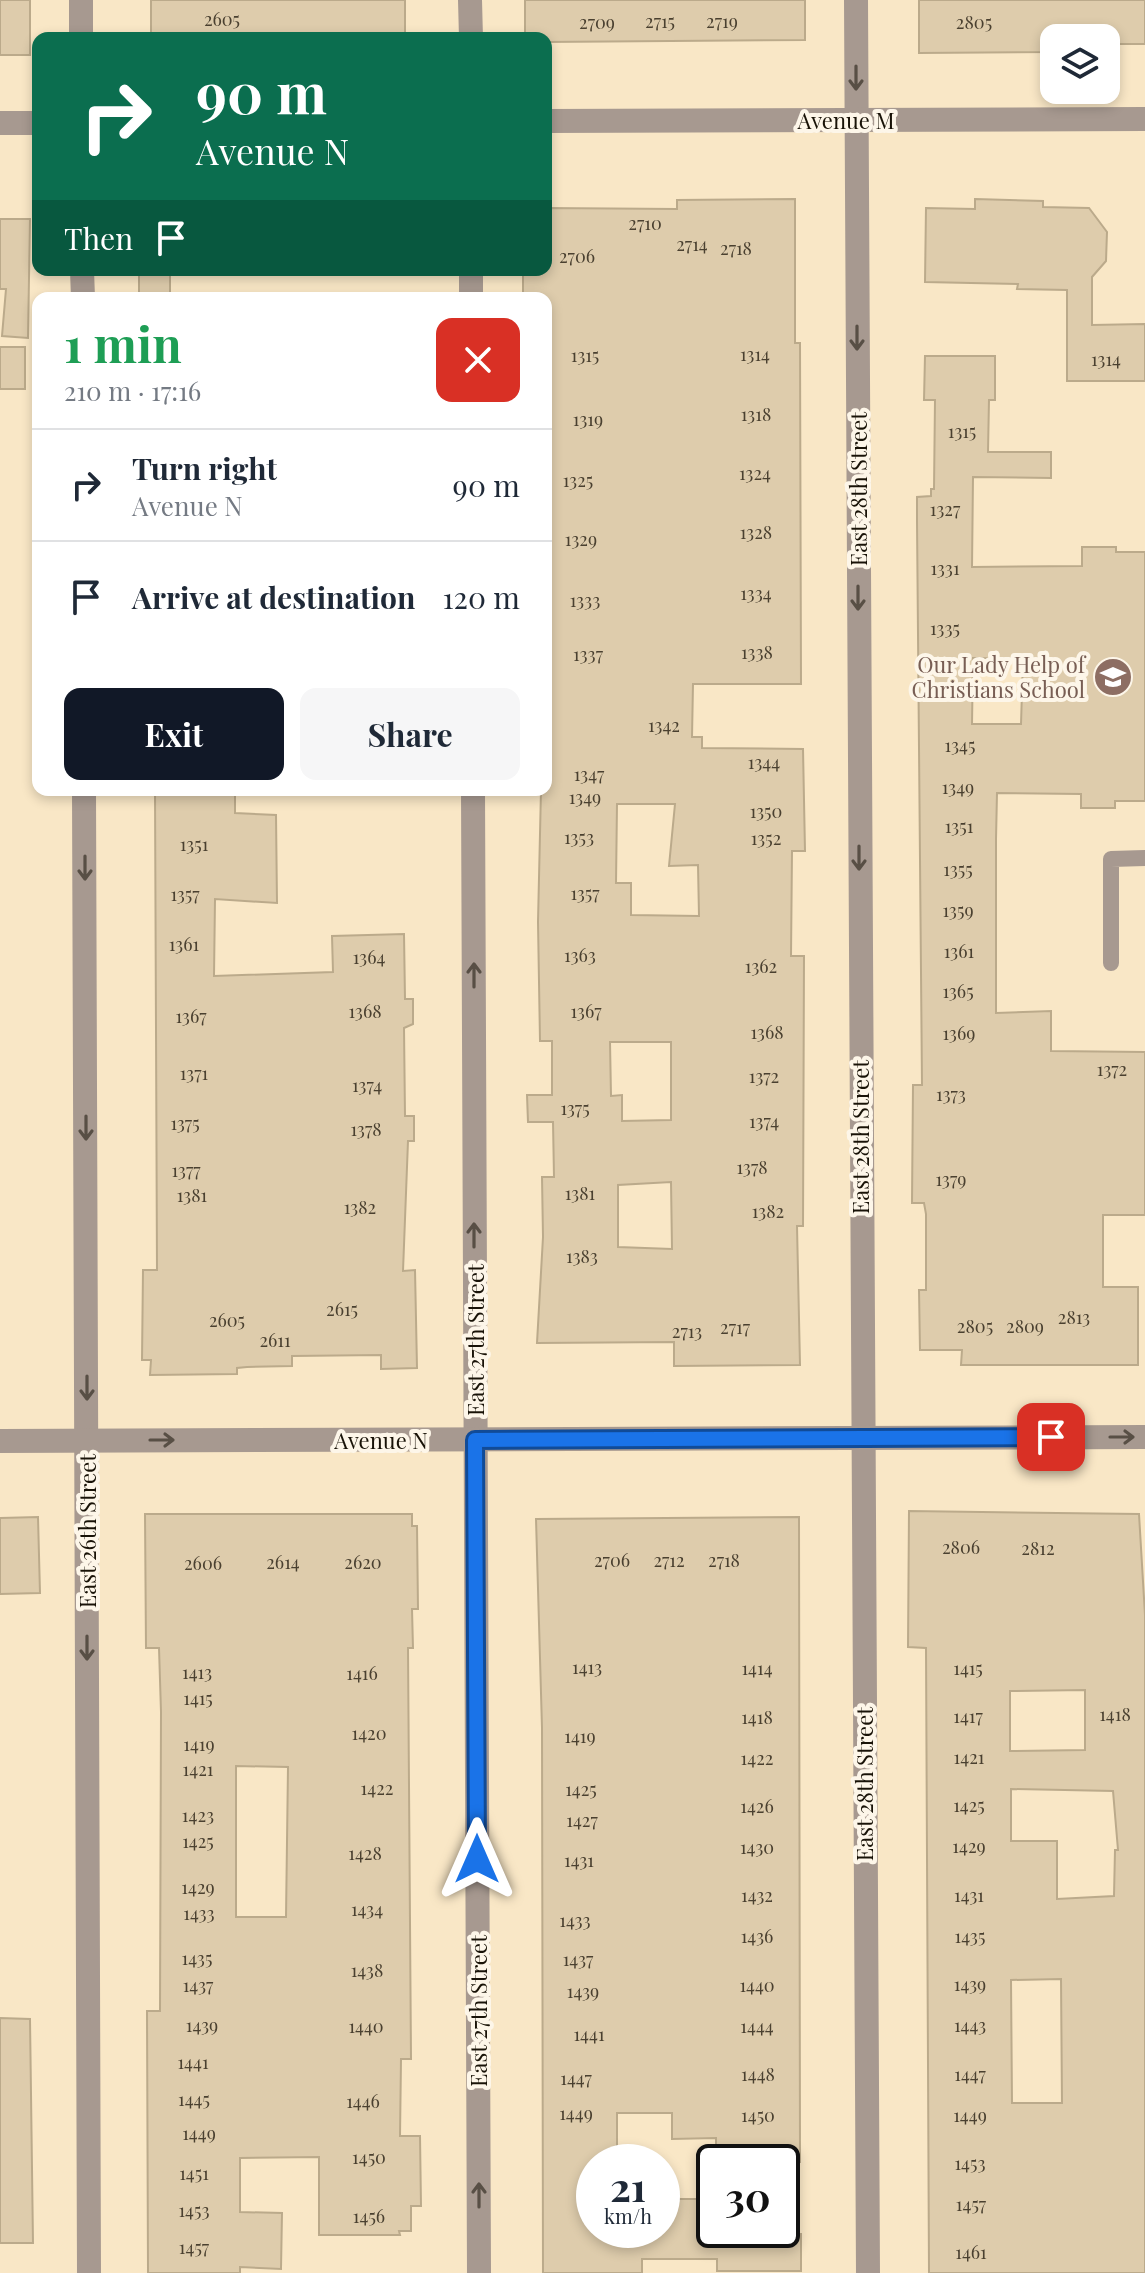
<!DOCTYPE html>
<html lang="en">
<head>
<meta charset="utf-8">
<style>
	:root { --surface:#fff; --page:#f6f6f7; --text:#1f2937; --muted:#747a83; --line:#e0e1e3; --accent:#111827 }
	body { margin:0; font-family:"Playfair Display",serif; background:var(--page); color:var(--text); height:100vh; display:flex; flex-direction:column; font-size:30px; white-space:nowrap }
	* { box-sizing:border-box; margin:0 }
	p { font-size:26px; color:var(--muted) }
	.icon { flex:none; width:44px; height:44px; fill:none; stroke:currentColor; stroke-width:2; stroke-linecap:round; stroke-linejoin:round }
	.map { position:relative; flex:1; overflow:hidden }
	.side { position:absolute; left:32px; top:292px; width:520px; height:504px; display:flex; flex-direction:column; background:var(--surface); border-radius:16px; box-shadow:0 4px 12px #0003 }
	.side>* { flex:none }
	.hud { position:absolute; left:32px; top:32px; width:520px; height:244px; border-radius:16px; box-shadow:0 4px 12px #0003; background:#0b6e4f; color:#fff; overflow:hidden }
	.buttons { position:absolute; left:1040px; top:24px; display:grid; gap:16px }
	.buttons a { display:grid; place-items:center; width:80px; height:80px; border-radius:16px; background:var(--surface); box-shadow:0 4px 12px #0003; font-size:40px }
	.speed { position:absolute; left:576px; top:2144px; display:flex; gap:16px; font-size:40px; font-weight:700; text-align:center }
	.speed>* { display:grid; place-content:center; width:104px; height:104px; border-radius:50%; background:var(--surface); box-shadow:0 4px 12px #0003; line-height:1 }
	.speed small { font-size:20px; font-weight:400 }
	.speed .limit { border:4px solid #111; border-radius:12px; background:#fff; color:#111 }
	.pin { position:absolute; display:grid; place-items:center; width:68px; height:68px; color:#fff; margin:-34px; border-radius:16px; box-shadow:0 4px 12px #0006 }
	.me { position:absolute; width:88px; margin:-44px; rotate:0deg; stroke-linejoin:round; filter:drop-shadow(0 0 6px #0008) }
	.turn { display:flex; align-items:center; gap:28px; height:168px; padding:0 32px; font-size:36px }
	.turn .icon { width:104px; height:104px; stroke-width:2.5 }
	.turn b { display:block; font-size:56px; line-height:68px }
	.then { display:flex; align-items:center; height:76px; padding:0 32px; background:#0003; gap:16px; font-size:30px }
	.round { display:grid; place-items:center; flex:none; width:84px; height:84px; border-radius:16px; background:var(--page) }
	.summary { display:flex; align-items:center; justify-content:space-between; height:136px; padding:0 32px }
	h1 { font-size:48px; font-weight:700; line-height:60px; color:#1e9e55 }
	.cta { display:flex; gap:16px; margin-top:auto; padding:16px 32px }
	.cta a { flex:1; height:92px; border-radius:16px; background:var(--accent); color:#fff; font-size:32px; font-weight:700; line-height:92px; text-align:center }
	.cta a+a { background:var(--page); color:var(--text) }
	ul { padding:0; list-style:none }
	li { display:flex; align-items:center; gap:24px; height:112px; padding:0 32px; border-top:2px solid var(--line) }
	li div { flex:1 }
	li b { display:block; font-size:30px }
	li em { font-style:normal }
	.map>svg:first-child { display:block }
	.building { fill:#deccac; stroke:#bbaa8b; stroke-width:2; fill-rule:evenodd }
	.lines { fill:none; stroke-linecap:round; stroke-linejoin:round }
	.lane { stroke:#a79990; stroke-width:16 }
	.street { stroke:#a79990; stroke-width:24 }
	.oneway { stroke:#584f45 }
	.route-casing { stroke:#114b97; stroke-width:20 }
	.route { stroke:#1a73e8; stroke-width:14 }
	.labels { text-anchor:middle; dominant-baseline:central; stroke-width:8; stroke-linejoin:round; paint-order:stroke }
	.number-label { font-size:18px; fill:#4a4030 }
	.street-label { font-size:22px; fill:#181207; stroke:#fdf6e9 }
	.education-label { font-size:22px; fill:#785e54; stroke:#fdf6e9; text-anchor:end }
</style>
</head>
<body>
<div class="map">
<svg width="1145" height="2273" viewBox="0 0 1145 2273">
	<rect width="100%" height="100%" fill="#f9e7c6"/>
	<g class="building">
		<rect x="0" y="0" width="30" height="55"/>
		<rect x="151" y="0" width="254" height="38"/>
		<path d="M525,0H805V40L546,42V38H525Z"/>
		<path d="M919,0H1145V44H1106V38H1054V52L919,53Z"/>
		<path d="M795,199V343H800L801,684H693L692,737H702V748L803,749L805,851H792L791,956H804L803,1226H797L800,1365L674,1366V1342L537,1343L543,1237L542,1177H554L553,1122H528L527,1095H552V1041H540L538,922L541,790H546V298H523V270H546V208L677,209V200ZM617,804H675L669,866L698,865L699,916L631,915V883H616ZM610,1042H671V1120L622,1121V1095L611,1096ZM671,1182L672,1249L618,1247V1185Z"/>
		<path d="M975,199L1043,201V207L1089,208L1107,232L1106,261L1092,277V325L1145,324V381H1067V290L1017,289L1018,284L925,282L926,208L975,209Z"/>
		<path d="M0,219H30L28,338L2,336L6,289H0Z"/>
		<rect x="139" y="270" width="31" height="28"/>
		<rect x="0" y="347" width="25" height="42"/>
		<path d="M925,356H995V400H989L988,452H1051V478L973,477L972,567L1082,566V547H1116V552H1145V801H1115V808H1081V794L997,793L996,839V1013L1051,1011V1051L1145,1052V1215H1103V1287H1138V1365H961L962,1350H920L919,1290H926V1214L924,1203H912L913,1085H922L917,521V497L931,496V489H934L935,400H924ZM973,658L1023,659L1021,724H972Z"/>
		<path d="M155,790H235V813L276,815L277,903L215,899L214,976L333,972L332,936L404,934L405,999H413V1024L404,1028L405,1116H414V1141H408L403,1271L415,1270L417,1368L381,1369V1355L292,1356V1366L247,1367L237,1368V1374L150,1375L151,1360H142L143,1270H157Z"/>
		<path d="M909,1511L1139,1514L1145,1615V2273H929L926,1648L908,1647ZM1085,1690V1750L1010,1751V1691ZM1011,1789L1113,1791L1118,1850H1115L1114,1896L1057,1899V1841H1011ZM1061,1979L1062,2103H1012L1011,1980Z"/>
		<path d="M145,1514H412V1526H417L418,1609H412L413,1648H408L411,2059H401L400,2136H420L421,2206H411V2231H399L400,2235H319V2157L240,2158V2212L282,2213L281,2269L240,2267V2273H148L147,2011H160L161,1712L159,1648H146ZM236,1766L288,1767L286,1917H236Z"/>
		<path d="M38,1517L40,1593L0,1594V1518Z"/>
		<path d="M799,1517L800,2162H716V2138L672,2139V2113H617V2162H594V2230H662V2214H672V2199H704L703,2235L801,2234V2271H717V2259H642V2273H543L542,1728L536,1519Z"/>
		<path d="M0,2018L30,2019L33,2243H0Z"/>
	</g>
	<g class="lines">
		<path class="lane" d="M1111,963V859L1145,858"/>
		<g class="street">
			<path d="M81,0V38"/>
			<path d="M470,0L471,38"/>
			<path d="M856,0L868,2273"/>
			<path d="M546,121L1145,119"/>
			<path d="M0,123H38"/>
			<path d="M82,270L83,298"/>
			<path d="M471,270V298"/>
			<path d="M84,790L89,2273"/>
			<path d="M473,790L479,2273"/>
			<path d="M0,1441L1145,1437"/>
		</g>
	</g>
	<defs><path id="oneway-shaft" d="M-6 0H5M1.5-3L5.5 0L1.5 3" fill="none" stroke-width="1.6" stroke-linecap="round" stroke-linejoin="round" transform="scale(2)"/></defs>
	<g class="oneway">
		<use href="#oneway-shaft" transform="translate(856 78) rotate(90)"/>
		<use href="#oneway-shaft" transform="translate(857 338) rotate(90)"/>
		<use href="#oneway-shaft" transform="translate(858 598) rotate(90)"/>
		<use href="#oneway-shaft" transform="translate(859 858) rotate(90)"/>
		<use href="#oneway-shaft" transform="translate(85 868) rotate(90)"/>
		<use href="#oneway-shaft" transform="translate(474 975) rotate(-90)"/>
		<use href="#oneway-shaft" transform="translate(86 1128) rotate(90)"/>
		<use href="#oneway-shaft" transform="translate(474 1235) rotate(-90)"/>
		<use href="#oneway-shaft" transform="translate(87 1388) rotate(90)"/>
		<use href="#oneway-shaft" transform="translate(1122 1437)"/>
		<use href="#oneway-shaft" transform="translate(162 1440)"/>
		<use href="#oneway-shaft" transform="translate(87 1648) rotate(90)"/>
		<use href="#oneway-shaft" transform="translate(479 2195) rotate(-90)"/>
	</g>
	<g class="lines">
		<defs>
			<path id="route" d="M477,1859L475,1440L1051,1437"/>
		</defs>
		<use href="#route" class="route-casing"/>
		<use href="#route" class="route"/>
	</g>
	<defs>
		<symbol id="school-disc" viewBox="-11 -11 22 22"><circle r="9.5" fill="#8d6e63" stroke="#fdf6e9"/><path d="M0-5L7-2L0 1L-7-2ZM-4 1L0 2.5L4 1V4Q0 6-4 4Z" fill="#fff"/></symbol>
	</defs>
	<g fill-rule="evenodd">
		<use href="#school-disc" x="1091" y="655" width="44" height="44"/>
	</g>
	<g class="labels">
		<g class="number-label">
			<text x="222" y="19">2605</text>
			<text x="660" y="21">2715</text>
			<text x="722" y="21">2719</text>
			<text x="597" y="22">2709</text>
			<text x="974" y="22">2805</text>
			<text x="645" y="223">2710</text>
			<text x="692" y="244">2714</text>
			<text x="736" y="248">2718</text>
			<text x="577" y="256">2706</text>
			<text x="755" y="354">1314</text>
			<text x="585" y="355">1315</text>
			<text x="1106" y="359">1314</text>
			<text x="756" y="414">1318</text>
			<text x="588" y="419">1319</text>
			<text x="962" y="431">1315</text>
			<text x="755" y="473">1324</text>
			<text x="578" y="480">1325</text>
			<text x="945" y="509">1327</text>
			<text x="756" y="532">1328</text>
			<text x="581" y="539">1329</text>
			<text x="945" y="568">1331</text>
			<text x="756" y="593">1334</text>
			<text x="585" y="600">1333</text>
			<text x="945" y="628">1335</text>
			<text x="757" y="652">1338</text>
			<text x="588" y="654">1337</text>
			<text x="664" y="725">1342</text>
			<text x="960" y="745">1345</text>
			<text x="764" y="762">1344</text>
			<text x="589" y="774">1347</text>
			<text x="958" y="787">1349</text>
			<text x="585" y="797">1349</text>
			<text x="766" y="811">1350</text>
			<text x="959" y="826">1351</text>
			<text x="579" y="837">1353</text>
			<text x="766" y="838">1352</text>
			<text x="194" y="844">1351</text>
			<text x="958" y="869">1355</text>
			<text x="585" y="893">1357</text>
			<text x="185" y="894">1357</text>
			<text x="958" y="910">1359</text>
			<text x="184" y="944">1361</text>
			<text x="959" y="951">1361</text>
			<text x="580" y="955">1363</text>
			<text x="369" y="957">1364</text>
			<text x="761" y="966">1362</text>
			<text x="958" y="991">1365</text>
			<text x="365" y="1011">1368</text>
			<text x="586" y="1011">1367</text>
			<text x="191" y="1016">1367</text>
			<text x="767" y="1032">1368</text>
			<text x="959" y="1033">1369</text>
			<text x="1112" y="1069">1372</text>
			<text x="194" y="1073">1371</text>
			<text x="764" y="1076">1372</text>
			<text x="367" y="1085">1374</text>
			<text x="951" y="1094">1373</text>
			<text x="575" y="1108">1375</text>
			<text x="764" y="1121">1374</text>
			<text x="185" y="1123">1375</text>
			<text x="366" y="1129">1378</text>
			<text x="752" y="1167">1378</text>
			<text x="186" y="1170">1377</text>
			<text x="951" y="1179">1379</text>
			<text x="580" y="1193">1381</text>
			<text x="192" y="1195">1381</text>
			<text x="360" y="1207">1382</text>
			<text x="768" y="1211">1382</text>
			<text x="582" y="1256">1383</text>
			<text x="342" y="1309">2615</text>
			<text x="1074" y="1317">2813</text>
			<text x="227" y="1320">2605</text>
			<text x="975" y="1326">2805</text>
			<text x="1025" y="1326">2809</text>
			<text x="735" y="1327">2717</text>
			<text x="687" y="1331">2713</text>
			<text x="275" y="1340">2611</text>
			<text x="961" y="1547">2806</text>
			<text x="1038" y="1548">2812</text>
			<text x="612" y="1560">2706</text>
			<text x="669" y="1560">2712</text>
			<text x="724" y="1560">2718</text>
			<text x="283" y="1562">2614</text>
			<text x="363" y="1562">2620</text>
			<text x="203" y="1563">2606</text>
			<text x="587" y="1667">1413</text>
			<text x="757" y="1668">1414</text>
			<text x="968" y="1668">1415</text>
			<text x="197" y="1672">1413</text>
			<text x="362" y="1673">1416</text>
			<text x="198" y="1698">1415</text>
			<text x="1115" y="1714">1418</text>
			<text x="968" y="1716">1417</text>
			<text x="757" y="1717">1418</text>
			<text x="369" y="1733">1420</text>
			<text x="580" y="1736">1419</text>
			<text x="199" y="1744">1419</text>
			<text x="969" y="1757">1421</text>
			<text x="757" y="1758">1422</text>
			<text x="198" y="1769">1421</text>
			<text x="377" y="1788">1422</text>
			<text x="581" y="1789">1425</text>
			<text x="969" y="1805">1425</text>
			<text x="757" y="1806">1426</text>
			<text x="198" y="1815">1423</text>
			<text x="582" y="1820">1427</text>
			<text x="198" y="1841">1425</text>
			<text x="969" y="1846">1429</text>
			<text x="757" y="1847">1430</text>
			<text x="365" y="1853">1428</text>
			<text x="579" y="1860">1431</text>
			<text x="198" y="1887">1429</text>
			<text x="757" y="1895">1432</text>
			<text x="969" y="1895">1431</text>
			<text x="367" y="1909">1434</text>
			<text x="199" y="1913">1433</text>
			<text x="575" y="1920">1433</text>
			<text x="757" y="1936">1436</text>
			<text x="970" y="1936">1435</text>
			<text x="197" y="1958">1435</text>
			<text x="578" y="1959">1437</text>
			<text x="367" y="1970">1438</text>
			<text x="970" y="1984">1439</text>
			<text x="198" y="1985">1437</text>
			<text x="757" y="1985">1440</text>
			<text x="583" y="1991">1439</text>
			<text x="202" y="2025">1439</text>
			<text x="970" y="2025">1443</text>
			<text x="366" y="2026">1440</text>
			<text x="757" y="2026">1444</text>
			<text x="589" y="2034">1441</text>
			<text x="193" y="2062">1441</text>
			<text x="758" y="2074">1448</text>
			<text x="970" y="2074">1447</text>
			<text x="576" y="2078">1447</text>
			<text x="194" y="2099">1445</text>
			<text x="363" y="2101">1446</text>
			<text x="576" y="2113">1449</text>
			<text x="758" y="2115">1450</text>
			<text x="970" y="2115">1449</text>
			<text x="199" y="2133">1449</text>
			<text x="369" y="2157">1450</text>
			<text x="970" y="2163">1453</text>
			<text x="194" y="2173">1451</text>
			<text x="971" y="2204">1457</text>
			<text x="194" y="2210">1453</text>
			<text x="369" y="2216">1456</text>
			<text x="194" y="2247">1457</text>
			<text x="971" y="2252">1461</text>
		</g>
		<g class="street-label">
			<text x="846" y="120">Avenue M</text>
			<text transform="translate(858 489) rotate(-90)">East 28th Street</text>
			<text transform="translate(860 1137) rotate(-90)">East 28th Street</text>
			<text transform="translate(475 1340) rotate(-90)">East 27th Street</text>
			<text x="381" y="1440">Avenue N</text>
			<text transform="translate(87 1531) rotate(-90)">East 26th Street</text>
			<text transform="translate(864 1784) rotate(-90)">East 28th Street</text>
			<text transform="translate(478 2011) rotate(-90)">East 27th Street</text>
		</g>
		<g class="education-label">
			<text x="1085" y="664">Our Lady Help of<tspan x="1085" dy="25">Christians School</tspan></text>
		</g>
	</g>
</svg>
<div class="buttons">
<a><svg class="icon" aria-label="layers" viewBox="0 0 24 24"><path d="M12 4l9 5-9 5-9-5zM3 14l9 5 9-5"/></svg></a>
</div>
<div class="speed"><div>21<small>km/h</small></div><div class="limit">30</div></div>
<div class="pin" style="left:1051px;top:1437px;background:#d93025"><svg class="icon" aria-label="arrive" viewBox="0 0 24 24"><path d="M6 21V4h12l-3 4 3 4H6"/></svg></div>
<svg class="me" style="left:477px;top:1859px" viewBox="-20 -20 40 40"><path d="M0-17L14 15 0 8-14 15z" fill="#1a73e8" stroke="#fff" stroke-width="4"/></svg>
<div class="hud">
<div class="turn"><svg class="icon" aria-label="right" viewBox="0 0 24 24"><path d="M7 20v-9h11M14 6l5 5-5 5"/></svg><div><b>90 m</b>Avenue N</div></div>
<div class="then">Then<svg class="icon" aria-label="arrive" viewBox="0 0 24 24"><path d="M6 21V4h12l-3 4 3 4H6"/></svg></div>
</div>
<section class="side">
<div class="summary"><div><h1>1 min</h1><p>210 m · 17:16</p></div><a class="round" style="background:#d93025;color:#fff"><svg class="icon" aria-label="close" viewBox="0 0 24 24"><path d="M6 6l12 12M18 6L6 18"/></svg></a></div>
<ul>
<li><svg class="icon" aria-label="right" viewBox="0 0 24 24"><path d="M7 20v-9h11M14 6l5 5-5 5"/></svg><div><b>Turn right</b><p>Avenue N</p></div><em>90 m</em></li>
<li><svg class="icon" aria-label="arrive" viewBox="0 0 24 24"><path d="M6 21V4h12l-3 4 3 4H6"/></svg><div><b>Arrive at destination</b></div><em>120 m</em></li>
</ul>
<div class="cta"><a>Exit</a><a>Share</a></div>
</section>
</div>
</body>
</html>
